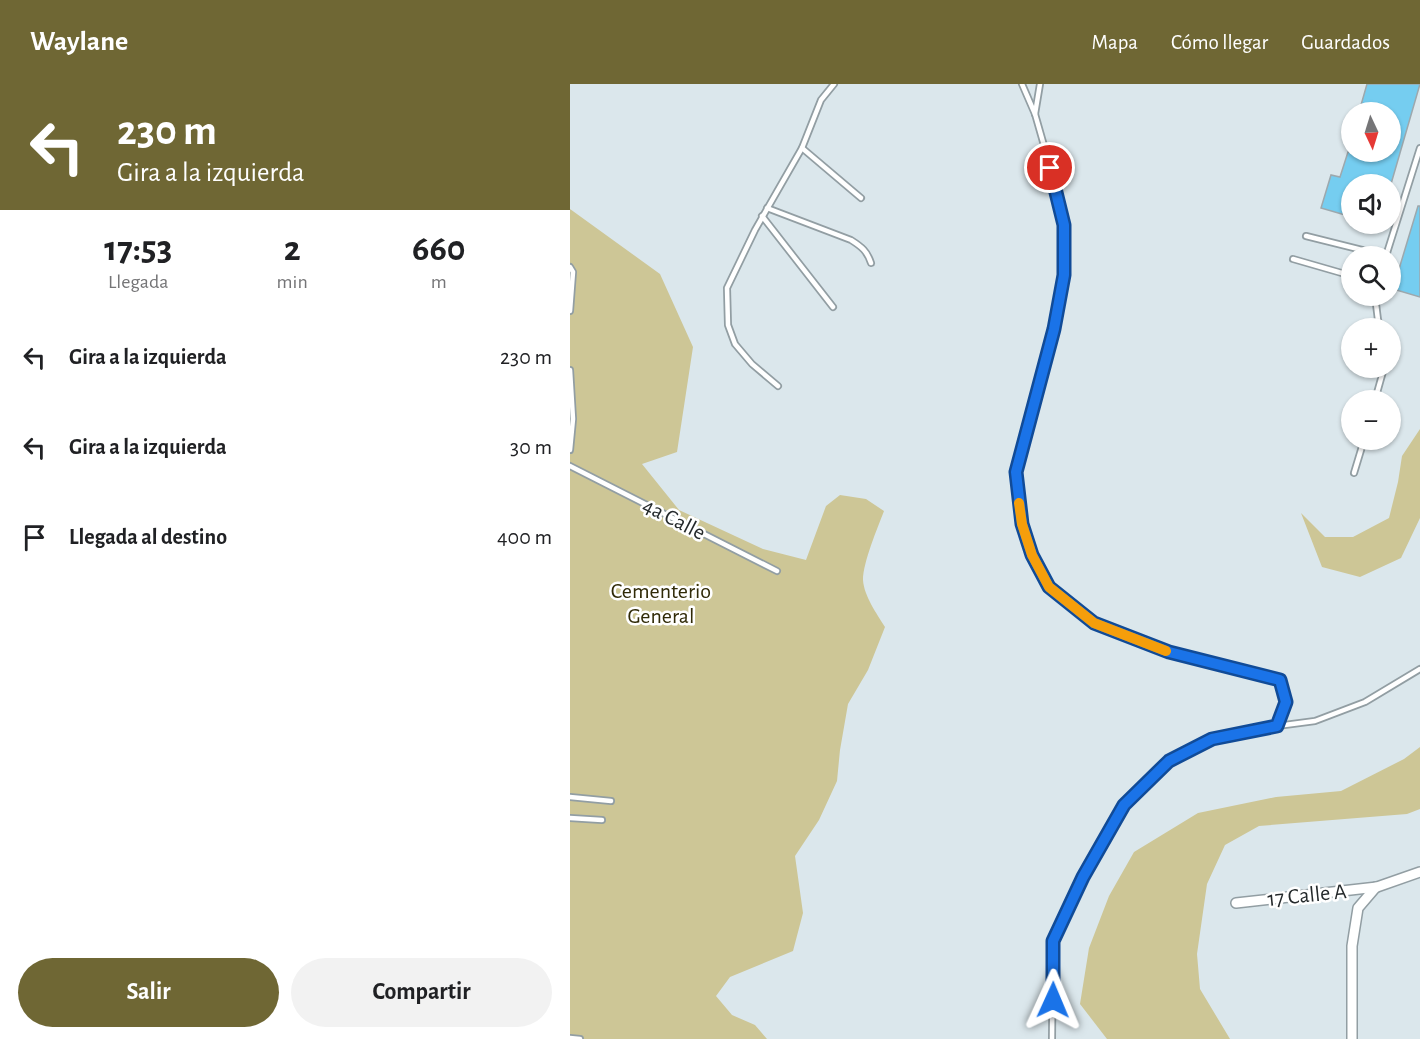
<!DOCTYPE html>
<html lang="es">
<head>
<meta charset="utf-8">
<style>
	:root { --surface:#fff; --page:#f2f2f2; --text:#202124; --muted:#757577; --accent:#6f6734 }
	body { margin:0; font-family:"Alegreya Sans",sans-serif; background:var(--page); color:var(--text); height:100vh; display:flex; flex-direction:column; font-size:22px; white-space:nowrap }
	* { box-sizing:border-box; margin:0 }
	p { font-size:20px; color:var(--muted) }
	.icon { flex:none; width:33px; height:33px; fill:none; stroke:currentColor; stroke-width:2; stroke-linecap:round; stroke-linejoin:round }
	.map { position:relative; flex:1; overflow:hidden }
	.details { display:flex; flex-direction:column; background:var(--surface); width:570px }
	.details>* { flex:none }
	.guide { background:#6f6734; color:#fff; overflow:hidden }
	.needle { width:39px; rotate:176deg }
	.tools { position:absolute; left:771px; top:18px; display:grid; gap:12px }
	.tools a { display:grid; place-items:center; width:60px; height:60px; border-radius:50%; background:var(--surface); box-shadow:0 2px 4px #0004; font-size:30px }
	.pin { position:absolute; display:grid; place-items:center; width:51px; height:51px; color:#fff; margin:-26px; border:3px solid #fff; border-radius:50%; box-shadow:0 2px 6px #0007 }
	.me { position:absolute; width:66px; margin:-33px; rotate:1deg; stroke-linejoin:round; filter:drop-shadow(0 0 4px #0008) }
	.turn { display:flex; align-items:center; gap:21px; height:126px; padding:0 18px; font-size:27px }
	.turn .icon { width:78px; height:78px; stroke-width:2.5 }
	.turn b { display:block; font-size:42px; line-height:51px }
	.eta { display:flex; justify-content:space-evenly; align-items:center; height:102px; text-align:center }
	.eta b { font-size:36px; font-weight:600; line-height:42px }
	.action { display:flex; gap:12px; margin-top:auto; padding:12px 18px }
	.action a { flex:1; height:69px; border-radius:36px; background:var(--accent); color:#fff; font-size:24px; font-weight:600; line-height:69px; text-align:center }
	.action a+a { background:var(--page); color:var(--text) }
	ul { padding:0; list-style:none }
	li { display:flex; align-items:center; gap:18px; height:90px; padding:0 18px }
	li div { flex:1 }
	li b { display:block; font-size:22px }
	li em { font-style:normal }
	header { display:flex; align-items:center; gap:36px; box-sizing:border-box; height:84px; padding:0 30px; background:var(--accent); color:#fff }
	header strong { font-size:28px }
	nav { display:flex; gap:33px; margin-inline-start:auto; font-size:21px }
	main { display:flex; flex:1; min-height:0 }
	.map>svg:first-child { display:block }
	.green { fill:#cdc696 }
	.building { fill:#75cdf0; stroke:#9da8ad; stroke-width:1.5 }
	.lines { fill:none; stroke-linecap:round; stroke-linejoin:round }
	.service-casing { stroke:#929ea3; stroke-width:8 }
	.minor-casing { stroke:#929ea3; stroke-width:12 }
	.service { stroke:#fff; stroke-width:4.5 }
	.minor { stroke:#fff; stroke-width:9 }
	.route-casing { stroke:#114b97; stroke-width:15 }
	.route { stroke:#1a73e8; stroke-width:10 }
	.slow { stroke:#f59e0b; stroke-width:10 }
	.labels { text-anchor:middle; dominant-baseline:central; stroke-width:5; stroke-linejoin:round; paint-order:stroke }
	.street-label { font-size:22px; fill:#24292b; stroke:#fff }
	.park-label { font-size:22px; fill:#302a07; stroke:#fff }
</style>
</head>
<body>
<header>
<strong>Waylane</strong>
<nav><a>Mapa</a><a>Cómo llegar</a><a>Guardados</a></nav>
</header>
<main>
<section class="details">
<div class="guide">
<div class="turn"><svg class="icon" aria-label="left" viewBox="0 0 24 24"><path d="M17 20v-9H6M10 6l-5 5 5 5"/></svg><div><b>230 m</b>Gira a la izquierda</div></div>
</div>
<div class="eta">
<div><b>17:53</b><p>Llegada</p></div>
<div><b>2</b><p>min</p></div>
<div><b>660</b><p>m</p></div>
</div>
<ul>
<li><svg class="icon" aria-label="left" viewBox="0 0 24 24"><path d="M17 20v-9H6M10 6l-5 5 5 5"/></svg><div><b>Gira a la izquierda</b></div><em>230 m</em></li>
<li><svg class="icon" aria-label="left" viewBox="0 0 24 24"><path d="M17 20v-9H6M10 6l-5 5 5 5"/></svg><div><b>Gira a la izquierda</b></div><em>30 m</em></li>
<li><svg class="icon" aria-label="arrive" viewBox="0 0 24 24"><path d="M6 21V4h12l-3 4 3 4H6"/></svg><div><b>Llegada al destino</b></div><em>400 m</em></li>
</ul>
<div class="action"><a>Salir</a><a>Compartir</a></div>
</section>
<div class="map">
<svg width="850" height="955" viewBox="0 0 850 955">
	<rect width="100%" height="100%" fill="#dbe7ec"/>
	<g class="green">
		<path d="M0,125L90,190L123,263L107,368L72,380L109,426L193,465L236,476L256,422L270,411L296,415L314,427C308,443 293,478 293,496C294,512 307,530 315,543L298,586L278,620L270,666L267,697L249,736L225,772L233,829L223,867L160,893L146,912L162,931L185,941L197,955H0Z"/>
		<path d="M850,345V434L831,474L790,493L752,483L731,429L755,453H783L819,434L828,398L832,372Z"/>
		<path d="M850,663V725L837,730L689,742L655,761L637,800L627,870L630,905L660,955H537L510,920L519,864L539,812L564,768L628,729L706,713L771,707L834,675Z"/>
	</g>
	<g class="building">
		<path d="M797,0H850L821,100H782V133L751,124L761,91L770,93L778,68H820V28H789Z"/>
		<path d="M848,122H850V213L823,205Z"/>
	</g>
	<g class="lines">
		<defs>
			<g id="service">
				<path d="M452,0L465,30L475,65L494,141V191L484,245L446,389L452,440L462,471L479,503L524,539L599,568L710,596L716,618L707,642L642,655L599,677L554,721L513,793L483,857L482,955"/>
				<path d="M465,30L470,0"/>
				<path d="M232,64L291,114"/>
				<path d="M197,124L281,156C292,163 297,167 301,179"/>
				<path d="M192,132L263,223"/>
				<path d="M736,152L816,172"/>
				<path d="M816,172L850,64"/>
				<path d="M723,175L782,192"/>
				<path d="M0,183L3,188L0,227"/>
				<path d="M805,212L808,236L811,244"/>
				<path d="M0,286L3,335L0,366"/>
				<path d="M208,302L182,280L165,260L158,241L157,204L185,146L232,64L251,16L264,0"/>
				<path d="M805,316L814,284"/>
				<path d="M0,382L207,487"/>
				<path d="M784,389L794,356"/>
				<path d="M707,642L745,637L795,618L850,585"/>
				<path d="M0,713L41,717"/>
				<path d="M0,734L32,736"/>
				<path d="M0,954L10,955"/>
			</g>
			<g id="minor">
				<path d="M666,819L807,803L850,788"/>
				<path d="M782,955V862L788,824L806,803"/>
			</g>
		</defs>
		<use href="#service" class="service-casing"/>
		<use href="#minor" class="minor-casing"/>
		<use href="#service" class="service"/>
		<use href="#minor" class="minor"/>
	</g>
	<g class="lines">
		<defs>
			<path id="route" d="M480,84L494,141V191L484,245L446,388L452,440L462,471L479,503L524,539L599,568L710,596L716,618L707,642L642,655L599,677L554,721L513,793L483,857V916"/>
		</defs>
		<use href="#route" class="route-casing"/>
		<use href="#route" class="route"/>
		<path class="slow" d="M449,419L452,440L462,471L479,503L524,539L596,567"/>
	</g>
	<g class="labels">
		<g class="street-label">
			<text transform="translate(104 435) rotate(27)">4a Calle</text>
			<text transform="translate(737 811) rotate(-6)">17 Calle A</text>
		</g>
		<g class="park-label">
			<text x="91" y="507">Cementerio<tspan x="91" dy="25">General</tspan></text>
		</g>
	</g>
</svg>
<div class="tools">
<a><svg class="needle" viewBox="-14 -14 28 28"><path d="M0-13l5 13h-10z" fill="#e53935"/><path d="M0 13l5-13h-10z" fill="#757577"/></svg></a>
<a><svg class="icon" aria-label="sound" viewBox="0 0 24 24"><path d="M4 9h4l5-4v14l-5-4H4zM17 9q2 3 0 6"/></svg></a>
<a><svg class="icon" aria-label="search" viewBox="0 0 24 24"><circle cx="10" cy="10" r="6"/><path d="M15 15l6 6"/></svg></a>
<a>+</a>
<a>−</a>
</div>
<div class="pin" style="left:480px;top:84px;background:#d93025"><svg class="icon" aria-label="arrive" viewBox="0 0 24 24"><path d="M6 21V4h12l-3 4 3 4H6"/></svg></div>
<svg class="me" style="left:483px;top:916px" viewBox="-20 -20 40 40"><path d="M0-17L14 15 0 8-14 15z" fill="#1a73e8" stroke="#fff" stroke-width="4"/></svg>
</div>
</main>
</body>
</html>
